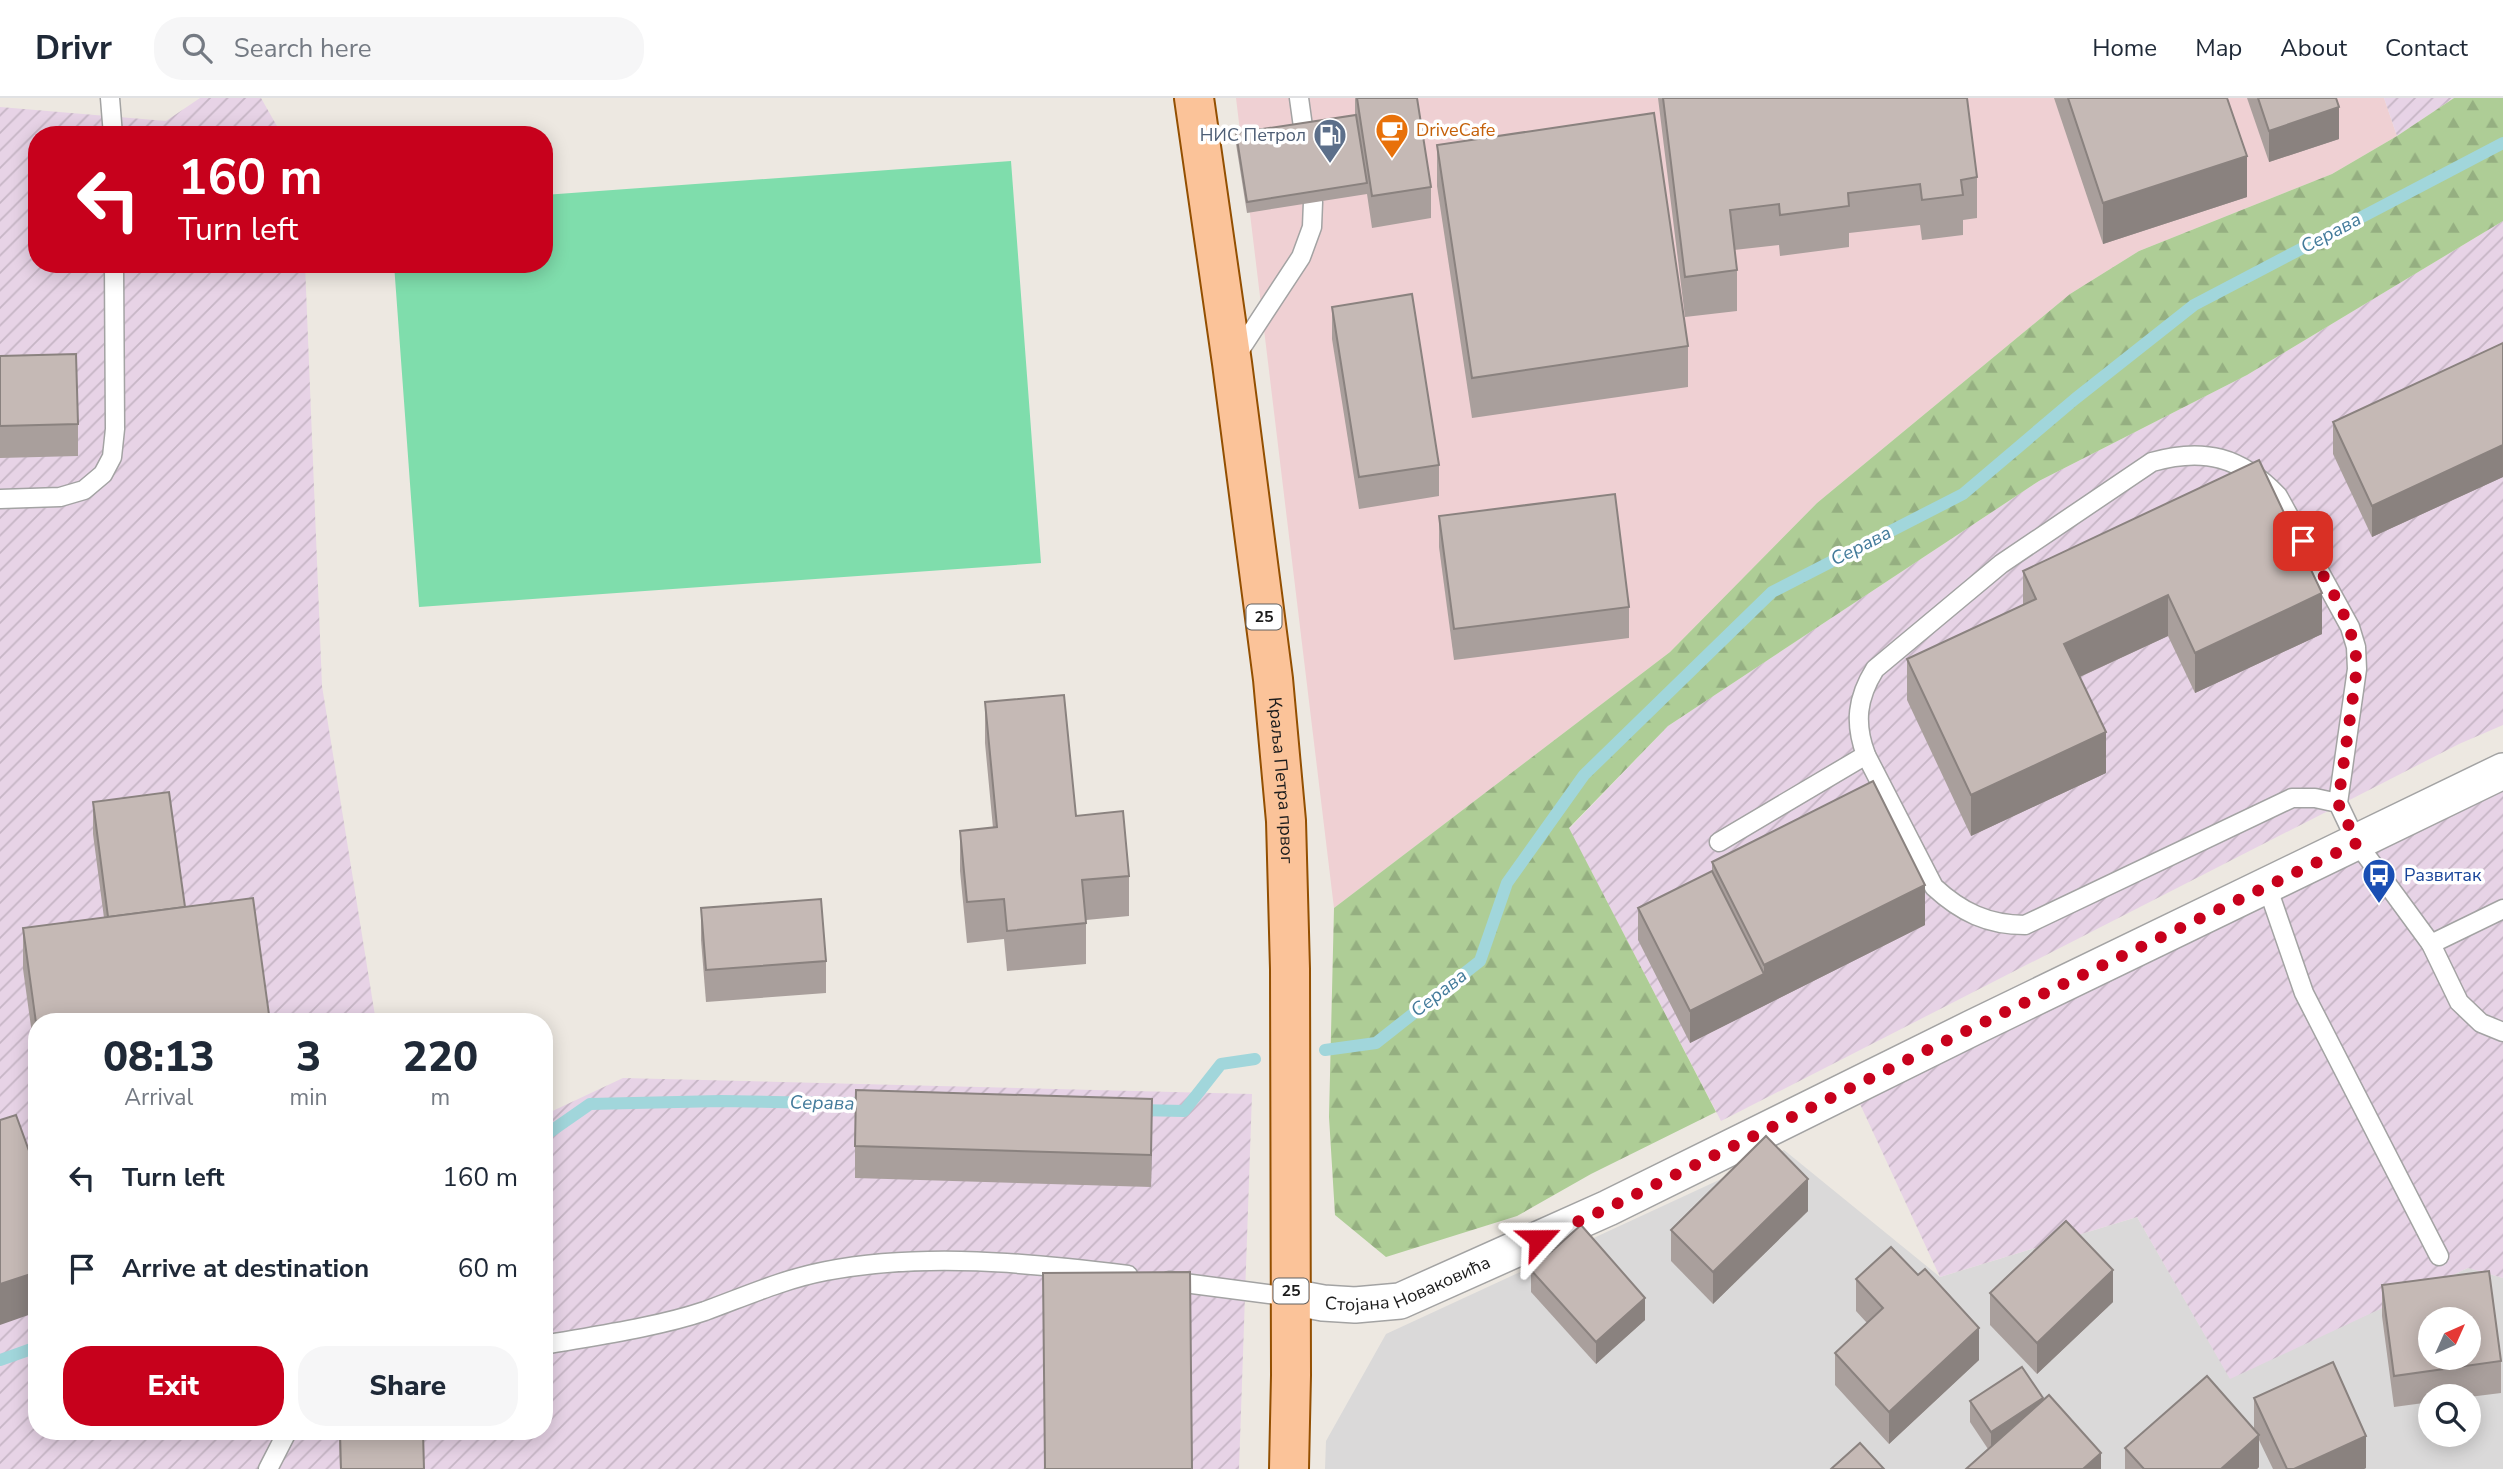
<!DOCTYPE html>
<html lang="en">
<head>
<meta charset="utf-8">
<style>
	:root { --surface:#fff; --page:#f6f6f7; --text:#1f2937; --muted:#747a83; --line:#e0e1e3; --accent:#c7011c }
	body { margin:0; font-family:"Nunito Sans",sans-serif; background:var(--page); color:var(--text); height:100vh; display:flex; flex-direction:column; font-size:26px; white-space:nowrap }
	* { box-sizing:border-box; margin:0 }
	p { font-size:23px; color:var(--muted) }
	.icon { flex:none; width:38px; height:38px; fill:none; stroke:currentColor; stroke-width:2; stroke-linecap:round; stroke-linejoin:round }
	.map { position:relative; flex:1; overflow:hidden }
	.side { position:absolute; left:28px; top:915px; width:525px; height:427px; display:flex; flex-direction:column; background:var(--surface); border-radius:28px; box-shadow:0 4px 18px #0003 }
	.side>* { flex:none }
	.banner { position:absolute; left:28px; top:28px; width:525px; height:147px; border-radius:28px; box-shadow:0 4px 18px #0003; background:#c7011c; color:#fff; overflow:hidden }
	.needle { width:46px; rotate:45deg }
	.fabs { position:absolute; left:2418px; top:1209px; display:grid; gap:14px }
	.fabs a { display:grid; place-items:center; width:63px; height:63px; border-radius:50%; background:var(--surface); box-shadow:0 4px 18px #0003; font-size:35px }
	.pin { position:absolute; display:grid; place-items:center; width:60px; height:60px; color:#fff; margin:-30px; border-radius:14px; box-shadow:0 4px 10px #0006 }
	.me { position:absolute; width:77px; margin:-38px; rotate:66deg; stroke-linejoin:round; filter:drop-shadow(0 0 5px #0008) }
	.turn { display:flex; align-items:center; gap:24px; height:147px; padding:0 35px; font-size:32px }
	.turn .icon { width:91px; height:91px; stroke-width:2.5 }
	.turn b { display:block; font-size:49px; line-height:60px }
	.eta { display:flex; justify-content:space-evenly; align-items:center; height:119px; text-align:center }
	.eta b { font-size:42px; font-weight:800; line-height:49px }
	.primary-button { display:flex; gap:14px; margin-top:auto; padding:14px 35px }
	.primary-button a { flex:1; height:80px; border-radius:28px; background:var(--accent); color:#fff; font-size:28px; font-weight:800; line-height:80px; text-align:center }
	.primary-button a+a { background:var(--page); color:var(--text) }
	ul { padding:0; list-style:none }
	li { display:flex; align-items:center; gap:21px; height:91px; padding:0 35px }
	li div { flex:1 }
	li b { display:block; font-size:26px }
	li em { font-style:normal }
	header { display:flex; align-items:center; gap:42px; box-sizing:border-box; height:98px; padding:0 35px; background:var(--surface); border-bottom:2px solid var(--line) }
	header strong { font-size:33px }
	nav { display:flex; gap:38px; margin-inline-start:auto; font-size:24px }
	.search { width:490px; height:63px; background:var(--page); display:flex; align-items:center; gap:18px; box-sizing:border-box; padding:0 24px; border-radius:28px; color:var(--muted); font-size:26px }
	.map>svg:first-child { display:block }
	.residential { fill:#dad9d9; fill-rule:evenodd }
	.commercial { fill:#efd0d3 }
	.industrial { fill:url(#industrial-furrows) }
	.forest { fill:url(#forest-firs) }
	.pitch { fill:#7fddac }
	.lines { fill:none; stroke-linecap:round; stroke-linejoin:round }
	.stream { stroke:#a1d6db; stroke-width:12 }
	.service-casing { stroke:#a3a3a3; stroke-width:21 }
	.minor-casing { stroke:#a3a3a3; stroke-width:38 }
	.primary-casing { stroke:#934f01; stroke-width:42 }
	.service { stroke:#fff; stroke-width:18 }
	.minor { stroke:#fff; stroke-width:35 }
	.primary { stroke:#fbc399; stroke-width:38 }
	.wall { fill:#a99f9c }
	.shaded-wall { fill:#8a827f }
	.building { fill:#c5b9b5; stroke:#8a827f; stroke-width:2; fill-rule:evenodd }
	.route { stroke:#c7011c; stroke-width:12; stroke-dasharray:0 21.6 }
	.labels { text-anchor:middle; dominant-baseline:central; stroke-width:7; stroke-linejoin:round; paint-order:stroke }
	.shield { fill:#fff; stroke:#606060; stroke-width:2 }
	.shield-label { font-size:16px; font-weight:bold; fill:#1c1c1c }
	.food-label { font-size:18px; fill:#c56008; stroke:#fff; text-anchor:start }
	.service-label { font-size:18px; fill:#4e5e75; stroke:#fff; text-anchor:end }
	.street-label { font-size:18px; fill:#1c1c1c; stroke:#fff }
	.transit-label { font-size:18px; fill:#164399; stroke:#fff; text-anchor:start }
	.water-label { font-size:19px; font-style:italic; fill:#437b9b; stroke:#fff }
</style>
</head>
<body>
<header>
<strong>Drivr</strong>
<div class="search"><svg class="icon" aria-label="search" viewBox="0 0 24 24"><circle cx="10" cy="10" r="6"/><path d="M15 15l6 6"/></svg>Search here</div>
<nav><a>Home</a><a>Map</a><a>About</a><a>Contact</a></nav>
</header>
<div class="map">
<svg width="2503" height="1371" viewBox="0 0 2503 1371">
	<defs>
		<pattern id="industrial-furrows" width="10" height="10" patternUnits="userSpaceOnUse" patternTransform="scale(1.75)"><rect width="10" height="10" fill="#e7d3e6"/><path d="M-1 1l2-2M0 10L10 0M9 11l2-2" fill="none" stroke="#c6b5c5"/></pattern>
		<pattern id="forest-firs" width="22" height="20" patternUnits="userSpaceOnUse" patternTransform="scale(1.75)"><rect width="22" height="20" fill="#aecd96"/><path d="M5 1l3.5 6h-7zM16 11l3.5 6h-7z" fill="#95af81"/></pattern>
	</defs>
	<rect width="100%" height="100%" fill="#ede8e1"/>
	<path class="residential" d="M1784,1052L1940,1179L2137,1119L2230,1280L2468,1170L2503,1180V1371H1325L1326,1343L1386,1236ZM2431,1222H2469V1260H2431ZM2431,1298H2469V1337H2431Z"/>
	<path class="commercial" d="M1236,0H2384L2397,38L2332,76L2139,153L2070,196L1817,405L1670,554L1334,810Z"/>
	<g class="industrial">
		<path d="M200,0H261L282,37H37V166H305L322,588L376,924H37V1334H544V1017L623,980L1252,996L1239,1371H0V9L166,23Z"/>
		<path d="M2384,0H2454L2397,38Z"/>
		<path d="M2503,123V627L2459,646L1721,1023L1569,731L1668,628L2039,383L2247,277Z"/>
		<path d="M2503,693V1180L2468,1170L2230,1281L2137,1119L1940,1179L1854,993Z"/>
	</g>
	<path class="forest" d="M2454,0H2503V123L2247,277L2039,383L1668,628L1569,730L1716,1014L1591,1076L1517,1118L1386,1159L1335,1117L1329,1019L1334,810L1670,554L1817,405L2070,196L2139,153L2332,76L2397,38Z"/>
	<path class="pitch" d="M1011,63L1041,465L419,509L394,166H544V97Z"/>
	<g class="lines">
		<g class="stream">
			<path d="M1325,952L1376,945L1480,863L1507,785L1584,677L1772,494L1963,396L2075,301L2194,207L2503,45"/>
			<path d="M1138,1012L1184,1013L1221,966L1255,961"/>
			<path d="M544,1038L590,1006L721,1003L872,1006"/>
			<path d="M0,1262L37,1249"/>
		</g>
		<defs>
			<g id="service">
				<path d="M110,0L113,37"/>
				<path d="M1299,0L1304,36"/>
				<path d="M1234,261L1301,159L1312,129L1313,104"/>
				<path d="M0,401L60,399L84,392L103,376L112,359L115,331L114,166"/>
				<path d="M2338,705L2315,700H2292L2025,827C1988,827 1961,814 1934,789L1866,657C1854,625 1857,600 1875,571L2001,466L2152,364C2204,349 2241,359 2278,398L2350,529L2356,549L2357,571L2338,705L2357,745L2431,846L2459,904L2481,925L2503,934"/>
				<path d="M1719,744L1866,657"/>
				<path d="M2267,788L2304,895L2439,1158"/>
				<path d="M2431,846L2503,811"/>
				<path d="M1169,1183L1291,1199"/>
				<path d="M544,1247C594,1238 658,1229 705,1213C746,1198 784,1181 826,1173C925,1154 1029,1165 1128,1177"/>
				<path d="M268,1371L287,1334"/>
			</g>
			<g id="minor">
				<path id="s1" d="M1291,1199L1323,1205L1355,1207L1400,1203L1608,1110L1972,930L2503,673"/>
			</g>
			<g id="primary">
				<path id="s2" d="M1194,0L1232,265L1273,581L1286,723L1290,871L1291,1277L1289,1371"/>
			</g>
		</defs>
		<use href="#service" class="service-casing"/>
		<use href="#minor" class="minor-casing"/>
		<use href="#primary" class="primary-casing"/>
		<use href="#service" class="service"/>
		<use href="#minor" class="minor"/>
		<use href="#primary" class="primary"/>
	</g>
	<g class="wall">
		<path d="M1355,0H1417L1431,89V120L1372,130L1367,96L1247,115L1236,46V35L1355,17Z"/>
		<path d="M1658,0H1967L1977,79V120L1963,122V137L1922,142L1920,127L1849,135V149L1780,158L1779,147L1734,152L1737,172V213L1685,219Z"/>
		<path d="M2054,0H2227L2247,99L2103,146Z"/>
		<path d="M2247,0H2336L2339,41L2269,64Z"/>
		<path d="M1437,47L1688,248V289L1472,320L1437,88Z"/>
		<path d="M1332,209L1439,367V398L1359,411L1332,241Z"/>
		<path d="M2503,245V379L2372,439L2333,356V324Z"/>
		<path d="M0,258L78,326V358L0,360Z"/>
		<path d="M2259,362L2322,536L2195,595L2168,538L2080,579L2106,675L1971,738L1907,602V561L2023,507V473Z"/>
		<path d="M1439,418L1629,509V540L1454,562L1439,449Z"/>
		<path d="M985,604L1076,718L1129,778V818L1086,822V866L1007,873L1004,841L967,845L960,773V733L993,730L985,645Z"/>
		<path d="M93,704L185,809L37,924V972L23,871V830L104,820L93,736Z"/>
		<path d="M1712,764L1925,827L1690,945L1638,842V810L1712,773Z"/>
		<path d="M701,810L826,863V895L706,904L701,842Z"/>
		<path d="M1152,1033L1151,1089L855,1080V1048Z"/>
		<path d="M1808,1113L1713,1206L1671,1163V1132Z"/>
		<path d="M1531,1172L1645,1222L1596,1266L1531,1194Z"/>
		<path d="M1918,1177L1979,1262L1889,1346L1835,1287V1255L1867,1225L1856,1213V1181Z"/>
		<path d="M2382,1187L2501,1263V1295L2469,1299L2431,1298V1304L2394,1309L2382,1218Z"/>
		<path d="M1990,1195L2113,1204L2037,1276L1990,1227Z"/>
		<path d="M2254,1300L2366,1370L2364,1371H2273L2259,1342V1369L2257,1371H2125V1350L2254,1331Z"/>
		<path d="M2043,1302L2101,1371L1988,1351L1970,1324V1303Z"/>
		<path d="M339,1334H423L424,1371H340Z"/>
	</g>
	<g class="shaded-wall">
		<path d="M2339,9V41L2269,64V33Z"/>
		<path d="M2247,58V99L2103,146V105Z"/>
		<path d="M2503,347V379L2372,439V408Z"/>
		<path d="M2322,495V536L2195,595V555Z"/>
		<path d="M2168,497V538L2064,586V546Z"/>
		<path d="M2106,634V675L1971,738V697Z"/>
		<path d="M1925,787V827L1690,945V913L1764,876V867Z"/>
		<path d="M1152,1001V1033L1151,1089V1057Z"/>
		<path d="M1808,1081V1113L1713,1206V1174Z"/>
		<path d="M2113,1172V1204L2037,1276V1245Z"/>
		<path d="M37,1174V1214L0,1227V1186Z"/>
		<path d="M1645,1200V1222L1596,1266V1244Z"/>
		<path d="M1979,1230V1262L1889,1346V1314Z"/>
		<path d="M2043,1300V1322L1991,1356V1334Z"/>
		<path d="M2259,1337V1369L2257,1371H2221Z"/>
		<path d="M2366,1338V1370L2364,1371H2294Z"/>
		<path d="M2101,1355V1371H2083Z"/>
	</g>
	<g class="building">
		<path d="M1357,0H1417L1431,89L1372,98Z"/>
		<path d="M1663,0H1967L1977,79L1961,82L1963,97L1922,102L1920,86L1848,95L1849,108L1780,117L1779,106L1730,112L1737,172L1685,179Z"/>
		<path d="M2068,0H2227L2247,58L2103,105Z"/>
		<path d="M2258,0H2336L2339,9L2269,33Z"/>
		<path d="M1654,15L1688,248L1472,280L1437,47Z"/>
		<path d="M1356,17L1367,85L1247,104L1236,35Z"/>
		<path d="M1412,196L1439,367L1359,379L1332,209Z"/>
		<path d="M2503,245V347L2372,408L2333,324Z"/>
		<path d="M76,256L78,326L0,328V258Z"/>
		<path d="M2259,362L2322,495L2195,555L2168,497L2064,546L2106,634L1971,697L1907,561L2036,501L2023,473Z"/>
		<path d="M1615,396L1629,509L1454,531L1439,418Z"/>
		<path d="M1064,597L1076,718L1123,713L1129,778L1082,782L1086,825L1007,833L1004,801L967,804L960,733L997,729L985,604Z"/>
		<path d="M1873,683L1925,787L1764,867L1712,764Z"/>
		<path d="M169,694L185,809L108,819L93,704Z"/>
		<path d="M1712,773L1764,876L1690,913L1638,810Z"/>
		<path d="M253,800L270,924H37V932L23,830Z"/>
		<path d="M821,801L826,863L706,872L701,810Z"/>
		<path d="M856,992L1152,1001L1151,1057L855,1048Z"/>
		<path d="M16,1017L37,1075V1174L0,1186V1022Z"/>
		<path d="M1766,1038L1808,1081L1713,1174L1671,1132Z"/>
		<path d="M2066,1123L2113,1172L2037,1245L1990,1195Z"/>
		<path d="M1581,1127L1645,1200L1596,1244L1531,1172Z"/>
		<path d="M1891,1149L1918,1177L1925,1171L1979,1230L1889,1314L1835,1255L1883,1210L1856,1181Z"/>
		<path d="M2489,1173L2501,1263L2394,1278L2382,1187ZM2431,1222H2469V1260H2431Z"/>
		<path d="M1190,1174L1192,1371H1045L1043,1175Z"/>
		<path d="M2333,1264L2366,1338L2294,1371H2287L2254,1300Z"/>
		<path d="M2022,1269L2043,1300L1991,1334L1970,1303Z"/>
		<path d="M2207,1278L2259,1337L2221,1371H2144L2125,1350Z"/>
		<path d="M2049,1297L2101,1355L2083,1371H1966Z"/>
		<path d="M340,1334H423L424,1371H341Z"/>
		<path d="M1860,1345L1884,1371H1831Z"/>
	</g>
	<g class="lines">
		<path class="route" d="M1539,1141L1608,1110L1972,930L2357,745L2338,705L2357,570C2355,523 2326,484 2303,443"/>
	</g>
	<defs>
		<symbol id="cafe-pin" viewBox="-11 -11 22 30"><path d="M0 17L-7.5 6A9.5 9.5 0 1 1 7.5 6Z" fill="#e8710a" stroke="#fff"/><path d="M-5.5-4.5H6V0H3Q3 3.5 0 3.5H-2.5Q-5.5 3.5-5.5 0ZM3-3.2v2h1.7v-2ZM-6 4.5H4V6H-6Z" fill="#fff"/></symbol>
		<symbol id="fuel-pin" viewBox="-11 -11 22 30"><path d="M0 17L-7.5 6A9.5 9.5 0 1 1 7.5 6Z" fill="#5c6f8a" stroke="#fff"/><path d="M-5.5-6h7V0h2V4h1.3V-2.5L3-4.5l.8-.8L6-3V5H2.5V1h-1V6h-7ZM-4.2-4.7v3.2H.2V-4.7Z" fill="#fff"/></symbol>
		<symbol id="bus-pin" viewBox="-11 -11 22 30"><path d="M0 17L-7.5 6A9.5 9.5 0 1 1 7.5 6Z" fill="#1a4fb4" stroke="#fff"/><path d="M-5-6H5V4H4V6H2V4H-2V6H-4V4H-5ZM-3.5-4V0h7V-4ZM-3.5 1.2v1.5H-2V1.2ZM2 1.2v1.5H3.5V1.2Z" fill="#fff"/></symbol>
	</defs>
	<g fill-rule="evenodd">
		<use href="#cafe-pin" x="1373" y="13" width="38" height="52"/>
		<use href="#fuel-pin" x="1311" y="18" width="38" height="52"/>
		<use href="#bus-pin" x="2360" y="758" width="38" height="52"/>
	</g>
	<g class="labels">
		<g class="shield">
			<rect x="1246.5" y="506.5" width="35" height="25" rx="5"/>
			<rect x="1273.5" y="1180.5" width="35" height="25" rx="5"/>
		</g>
		<g class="shield-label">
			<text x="1264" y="519">25</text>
			<text x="1291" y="1193">25</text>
		</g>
		<g class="food-label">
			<text x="1416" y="32">DriveCafe</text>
		</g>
		<g class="service-label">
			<text x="1306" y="37">НИС Петрол</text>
		</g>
		<g class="street-label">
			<text stroke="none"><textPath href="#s2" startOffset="688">Краља Петра првог</textPath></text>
			<text stroke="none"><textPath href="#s1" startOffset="121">Стојана Новаковића</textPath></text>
		</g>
		<g class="transit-label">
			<text x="2404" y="777">Развитак</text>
		</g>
		<g class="water-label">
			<text transform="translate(2331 135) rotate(-28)">Серава</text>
			<text transform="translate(1861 448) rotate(-27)">Серава</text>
			<text transform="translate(1439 895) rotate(-38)">Серава</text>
			<text transform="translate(822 1005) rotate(1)">Серава</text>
		</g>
	</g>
</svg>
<div class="fabs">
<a><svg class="needle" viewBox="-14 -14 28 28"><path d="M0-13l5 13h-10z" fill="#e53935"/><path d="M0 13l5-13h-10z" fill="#747a83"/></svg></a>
<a><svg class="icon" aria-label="search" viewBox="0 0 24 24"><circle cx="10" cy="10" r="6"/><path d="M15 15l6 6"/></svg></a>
</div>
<div class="pin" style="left:2303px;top:443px;background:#d93025"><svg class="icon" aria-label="arrive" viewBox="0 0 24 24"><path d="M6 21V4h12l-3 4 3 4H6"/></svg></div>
<svg class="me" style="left:1539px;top:1141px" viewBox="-20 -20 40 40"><path d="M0-17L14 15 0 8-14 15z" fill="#c7011c" stroke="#fff" stroke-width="4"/></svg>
<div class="banner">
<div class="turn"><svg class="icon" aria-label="left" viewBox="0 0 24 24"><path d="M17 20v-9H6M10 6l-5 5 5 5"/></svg><div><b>160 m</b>Turn left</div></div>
</div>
<section class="side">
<div class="eta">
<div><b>08:13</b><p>Arrival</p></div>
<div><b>3</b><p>min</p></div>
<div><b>220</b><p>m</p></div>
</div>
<ul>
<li><svg class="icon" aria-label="left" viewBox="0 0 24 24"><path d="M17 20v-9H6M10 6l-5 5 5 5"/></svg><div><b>Turn left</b></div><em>160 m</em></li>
<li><svg class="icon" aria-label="arrive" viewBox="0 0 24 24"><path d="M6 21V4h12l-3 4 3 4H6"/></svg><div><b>Arrive at destination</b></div><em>60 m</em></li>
</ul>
<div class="primary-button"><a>Exit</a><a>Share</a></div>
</section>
</div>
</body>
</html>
